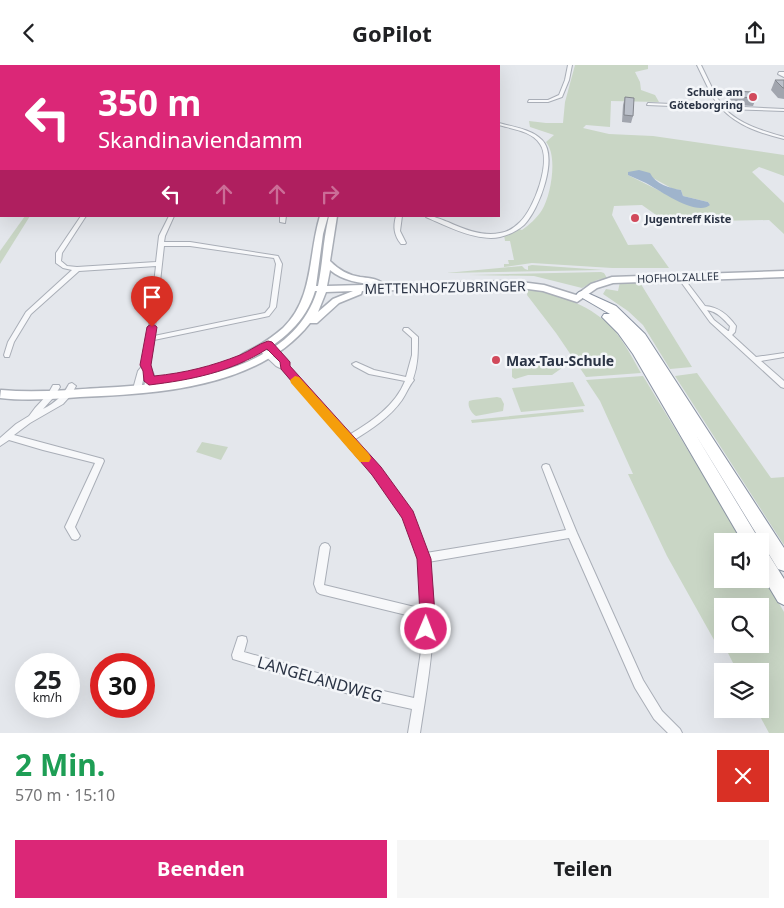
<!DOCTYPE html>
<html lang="de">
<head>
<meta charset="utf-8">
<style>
	:root { --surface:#fff; --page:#f6f6f6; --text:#202124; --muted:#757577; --accent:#db2777 }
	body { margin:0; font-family:"Noto Sans",sans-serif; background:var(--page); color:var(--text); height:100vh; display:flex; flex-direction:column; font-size:19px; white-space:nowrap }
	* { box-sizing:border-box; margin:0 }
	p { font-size:16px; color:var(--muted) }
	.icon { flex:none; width:28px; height:28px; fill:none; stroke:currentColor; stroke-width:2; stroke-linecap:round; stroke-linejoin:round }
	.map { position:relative; height:668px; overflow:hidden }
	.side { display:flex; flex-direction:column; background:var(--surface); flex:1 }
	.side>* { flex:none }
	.top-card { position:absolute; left:0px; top:0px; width:500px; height:152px; box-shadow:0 5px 20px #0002; background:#db2777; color:#fff; overflow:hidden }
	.controls { position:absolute; left:714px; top:468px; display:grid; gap:10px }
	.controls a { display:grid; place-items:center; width:55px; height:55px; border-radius:0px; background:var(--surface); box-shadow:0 5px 20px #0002; font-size:25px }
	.speed { position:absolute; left:15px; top:588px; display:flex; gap:10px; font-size:25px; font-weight:700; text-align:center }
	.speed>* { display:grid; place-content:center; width:65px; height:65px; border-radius:50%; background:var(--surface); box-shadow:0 5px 20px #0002; line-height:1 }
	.speed small { font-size:12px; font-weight:400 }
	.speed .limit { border:8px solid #d22; background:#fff; color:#111 }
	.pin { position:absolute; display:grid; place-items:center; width:42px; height:42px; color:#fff; margin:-51px -21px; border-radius:50% 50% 50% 0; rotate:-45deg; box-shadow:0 0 5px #0007 }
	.pin .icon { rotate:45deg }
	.me { position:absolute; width:55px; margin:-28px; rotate:1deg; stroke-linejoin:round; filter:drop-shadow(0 0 4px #0008) }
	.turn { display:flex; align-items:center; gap:18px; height:105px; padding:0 15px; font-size:22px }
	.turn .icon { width:65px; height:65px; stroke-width:2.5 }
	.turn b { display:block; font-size:35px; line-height:42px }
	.lanes { display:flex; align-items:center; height:48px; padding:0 15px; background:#0003; justify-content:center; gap:25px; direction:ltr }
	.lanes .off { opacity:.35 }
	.round { display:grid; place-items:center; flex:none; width:52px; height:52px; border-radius:0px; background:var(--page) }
	.head { display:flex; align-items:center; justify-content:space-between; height:85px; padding:0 15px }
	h1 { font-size:30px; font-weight:700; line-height:38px; color:#1e9e55 }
	.action { display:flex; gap:10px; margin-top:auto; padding:10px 15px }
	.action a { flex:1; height:58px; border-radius:0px; background:var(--accent); color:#fff; font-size:20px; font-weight:700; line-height:58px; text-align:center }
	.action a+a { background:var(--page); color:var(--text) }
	header { display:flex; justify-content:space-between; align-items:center; height:65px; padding:0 15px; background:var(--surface); font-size:22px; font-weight:700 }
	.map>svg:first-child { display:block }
	.green { fill:#c9d6c5; fill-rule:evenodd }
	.water { fill:#9fb4cc }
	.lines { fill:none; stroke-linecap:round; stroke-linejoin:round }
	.street-casing { stroke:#a9aeb7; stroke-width:2 }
	.secondary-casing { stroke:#a9aeb7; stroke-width:3 }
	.highway-casing { stroke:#8b94a3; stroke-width:2 }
	.street { fill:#f7f8fa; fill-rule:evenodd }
	.secondary { fill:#fff; fill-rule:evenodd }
	.highway { fill:#fff; fill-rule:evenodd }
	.wall { fill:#a1a5ae }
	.building { fill:#bbc0ca; stroke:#83868d }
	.route { fill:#db2777; stroke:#8e194d }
	.slow { fill:#f59e0b }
	.poi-dot { fill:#d1495b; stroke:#f4f6f9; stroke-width:2 }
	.labels { text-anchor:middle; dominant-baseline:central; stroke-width:5; stroke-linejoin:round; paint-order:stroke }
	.far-poi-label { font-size:11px; font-weight:bold; fill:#2b3445; stroke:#f4f6f9; text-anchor:end }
	.far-street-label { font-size:11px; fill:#2b3445; stroke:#f4f6f9 }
	.street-label { font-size:14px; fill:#2b3445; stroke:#f4f6f9 }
	.poi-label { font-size:14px; font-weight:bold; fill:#2b3445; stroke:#f4f6f9; text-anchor:start }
	.near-street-label { font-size:16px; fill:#2b3445; stroke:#f4f6f9 }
</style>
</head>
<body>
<header><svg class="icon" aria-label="back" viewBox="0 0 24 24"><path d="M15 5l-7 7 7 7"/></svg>GoPilot<svg class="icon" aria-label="share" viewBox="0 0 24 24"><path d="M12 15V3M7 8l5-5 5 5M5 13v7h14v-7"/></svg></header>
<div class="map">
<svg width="784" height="668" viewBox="0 0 784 668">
	<rect width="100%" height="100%" fill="#e4e7ec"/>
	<g class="green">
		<path d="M575,0H648V4L635,7L640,17L641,25L655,30L659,37L611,36L610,62L586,60L583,63L609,69L653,71L784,90V111L759,102L752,107L784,138V169L769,155L666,157L642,140L614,141L612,150L628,180L652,179L669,203H612L532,198L504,202V199H509L508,195H514L510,176H505L504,170L519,164L522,165C529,160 537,153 542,145C551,130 558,91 546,77L554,70L530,62L529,56L546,58H563L565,37ZM628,110L653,113L673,124L681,125L683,131L708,137L710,140L664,128Z"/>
		<path d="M25,151H30L0,199V186Z"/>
		<path d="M532,200L604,205L446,208L522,201L525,204L528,205V201Z"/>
		<path d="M601,207L604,208L607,213L597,215L582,223L534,211L469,210Z"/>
		<path d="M639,216L692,302L670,304L643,260L628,246L603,229L606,224L618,226L620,217Z"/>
		<path d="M528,224C559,229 593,241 614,265C625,278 633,294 641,308L586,312L556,268L527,230Z"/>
		<path d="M555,296L561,299L562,303L552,310H528L515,314L512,312V303L517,299H537Z"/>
		<path d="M697,308L771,413L784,412V480L675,311Z"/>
		<path d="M643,311L743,476H722V514H760V505L784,547V668H769L756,644H760V606H737L725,582H718L667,491L628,409H633L600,336L586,315ZM722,541H760V579H722Z"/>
		<path d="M573,317L585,341L521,347L512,323Z"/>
		<path d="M497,332L501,333L504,339L503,346L476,351C472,349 467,341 469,336L473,335Z"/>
		<path d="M583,344L584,347L472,358L471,355Z"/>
		<path d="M202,377L228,382L221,395L196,387Z"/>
	</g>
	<path class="water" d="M639,105L650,108C655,119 670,123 681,125L683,131L708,137L710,140C697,152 659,125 646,118C640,115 634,113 628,110V107Z"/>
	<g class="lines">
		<defs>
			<g id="street">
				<path d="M490,0H494V1H491Z"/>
				<path d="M568,0H572L569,15L562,32L548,37H528L529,35H548L559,30L565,15Z"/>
				<path d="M697,0H701L716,31L723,41L784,44V46L725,44C741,60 763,66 784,72V74C760,68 738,61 721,43L647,40L648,38L719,41L712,31Z"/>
				<path d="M779,7H784V12L778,9Z"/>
				<path d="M499,58C513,62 531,64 542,75C559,92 539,145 524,160C517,166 509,170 500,172C478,177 446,161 426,152V151C434,151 440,154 448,157C463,164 483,172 500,168C508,167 514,163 520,157C534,144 552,96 540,79C532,66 512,64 499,60Z"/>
				<path d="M81,151H86L62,188L61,196L67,201L77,202L156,197L159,171L169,151H174L165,171L164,177H190L278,191L282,199L276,242L269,251L154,275L150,300L154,310L152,323L148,326L144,323L146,310L145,307L141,324L137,327L133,324L138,306L143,300L147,276L146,274L148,270L156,201L79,206L31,249L14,277L9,292H5L4,290L8,277L26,247L72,205L63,203L56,198V188ZM164,181H190L274,193L276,199L270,242L265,248L154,271Z"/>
				<path d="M280,151H286L285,158L280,157Z"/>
				<path d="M396,151H402L400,166L406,178L405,179H401C394,170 393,162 396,151Z"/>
				<path d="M684,215L686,216L705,241C719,242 728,250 736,261L735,267L732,270L756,292L784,288V292L761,296L784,316V323L781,322L710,257L681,217ZM707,245C718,247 723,254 730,261L729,266H728L714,255Z"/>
				<path d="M404,263H408L418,272C418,287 418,300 413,314L414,315C409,321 406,329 402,335C390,352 372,364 354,375C385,409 415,443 426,488L566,465L542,402L543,400L546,399L549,400L577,468L643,615L662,646L680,664L682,668H668L654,654L635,623L569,473L428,497C441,549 428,615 420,668H408L412,644L366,634L233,594L232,590L238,572L242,571L246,572L247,576L244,587L366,622L414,633L421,586L423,554L320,529L317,527L314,519L320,482L322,479L325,478L328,479L330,482L324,520L423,544C423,512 418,480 403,451C389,423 366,399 345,376C324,352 302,329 282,304L276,301L258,284L261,282H263L281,298L265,279L266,277H270L287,295L289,302L296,311L349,370C371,357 395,341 405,316L369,309L354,301L352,299L356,297L374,305L406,312L412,290V273L403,265Z"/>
				<path d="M72,318L76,321L71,330L63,339L30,358L14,370L103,394L104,396L75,462L80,471L78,474L75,475L72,474L65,462L95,398L43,385L9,375L0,381V373L16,359L29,351L35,343L48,329L53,320H59L60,322L53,333L43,344C55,338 63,331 69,319Z"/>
			</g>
			<path id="secondary" d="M320,151H328L323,169L316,221H318C323,197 323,175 329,151H337L330,196C339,205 348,210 360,212C367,213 375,213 381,217L376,220C360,218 343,216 330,205L327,221L513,216L544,220L576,230L591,219L612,212L784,206V212L613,218L597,223L577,237L543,226L513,222L362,226L361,229L339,238L317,258H310C259,323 157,329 80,332C53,334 26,336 0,333L1,325C34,328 67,325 100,323C174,319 291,310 317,226H315C305,260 277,280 247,296L243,297L238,293C243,287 254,284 261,279C268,275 276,269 283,263C314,233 308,190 320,151ZM353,226L333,234L318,247L326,227Z"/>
			<g id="highway">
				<path d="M583,226L616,241L645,269L784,483V506L778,504L694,367L760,476H742L633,289L618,268L602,252L604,249H610L579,231L577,229L579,227Z"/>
				<path d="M760,483L766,485L784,514V540L778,537L760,507Z"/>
			</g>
		</defs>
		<use href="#street" class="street-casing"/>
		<use href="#secondary" class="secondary-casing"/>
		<use href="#highway" class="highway-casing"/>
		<use href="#street" class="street"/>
		<use href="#secondary" class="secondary"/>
		<use href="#highway" class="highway"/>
	</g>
	<g class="wall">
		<rect x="423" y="0" width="13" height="1"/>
		<path d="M775,15H784V34L778,33L771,25Z"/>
		<path d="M733,26L756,33L753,41L734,40L730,34Z"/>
		<path d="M625,32L633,51L631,58L622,57L623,40Z"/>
	</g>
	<g class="building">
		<path d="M775,15H784V23H783Z"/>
		<path d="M733,26L751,27L756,33L738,32Z"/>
		<path d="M625,32L634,33L633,51L624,50Z"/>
	</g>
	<path class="route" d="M152,258L157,262L151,300L154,311C185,308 212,301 240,290C250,286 258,279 268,276L272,277L290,297V301L381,402L413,446L431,494L435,550L432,570L426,572L421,570L419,564L420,550L417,494L402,453L372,410L281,304L280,297L267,284C231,307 191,315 149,320L144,316L143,306L140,300L147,262Z"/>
	<path class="slow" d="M295,311L299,312L369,389L371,393L369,397H360L291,318L290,315Z"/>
	<g class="poi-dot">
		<circle cx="753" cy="32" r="5"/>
		<circle cx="635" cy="153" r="5"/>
		<circle cx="496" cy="295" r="5"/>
	</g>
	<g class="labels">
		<g class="far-poi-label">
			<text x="743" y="26">Schule am<tspan x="743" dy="13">Göteborgring</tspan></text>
			<text x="645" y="153" text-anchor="start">Jugentreff Kiste</text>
		</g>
		<g class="far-street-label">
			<text transform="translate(678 212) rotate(-2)">HOFHOLZALLEE</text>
		</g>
		<g class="street-label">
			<text transform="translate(445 222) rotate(-1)">METTENHOFZUBRINGER</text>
		</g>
		<g class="poi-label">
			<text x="506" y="295">Max-Tau-Schule</text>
		</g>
		<g class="near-street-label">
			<text transform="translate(320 614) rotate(16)">LANGELANDWEG</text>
		</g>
	</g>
</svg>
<div class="controls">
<a><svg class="icon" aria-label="sound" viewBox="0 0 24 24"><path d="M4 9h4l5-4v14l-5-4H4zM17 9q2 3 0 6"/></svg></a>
<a><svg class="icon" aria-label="search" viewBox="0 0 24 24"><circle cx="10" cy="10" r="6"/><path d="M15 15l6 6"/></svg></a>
<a><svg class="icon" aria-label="layers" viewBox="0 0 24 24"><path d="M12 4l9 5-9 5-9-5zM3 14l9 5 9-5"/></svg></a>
</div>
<div class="speed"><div>25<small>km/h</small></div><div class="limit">30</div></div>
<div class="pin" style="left:152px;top:262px;background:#d93025"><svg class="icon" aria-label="arrive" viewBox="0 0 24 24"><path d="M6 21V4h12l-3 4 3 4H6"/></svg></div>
<svg class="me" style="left:426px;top:564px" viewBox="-20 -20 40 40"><circle r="17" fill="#db2777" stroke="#fff" stroke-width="3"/><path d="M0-11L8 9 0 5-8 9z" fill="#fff"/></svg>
<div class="top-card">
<div class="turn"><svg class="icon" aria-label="left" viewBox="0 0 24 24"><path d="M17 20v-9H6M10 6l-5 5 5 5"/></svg><div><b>350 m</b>Skandinaviendamm</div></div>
<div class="lanes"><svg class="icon" aria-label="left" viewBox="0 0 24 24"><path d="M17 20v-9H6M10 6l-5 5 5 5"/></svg><svg class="icon off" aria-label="ahead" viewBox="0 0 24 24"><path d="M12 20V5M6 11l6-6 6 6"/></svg><svg class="icon off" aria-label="ahead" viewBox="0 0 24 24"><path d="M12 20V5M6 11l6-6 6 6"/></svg><svg class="icon off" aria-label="right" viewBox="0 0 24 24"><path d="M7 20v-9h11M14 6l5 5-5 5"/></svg></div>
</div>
</div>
<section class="side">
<div class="head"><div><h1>2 Min.</h1><p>570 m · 15:10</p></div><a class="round" style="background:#d93025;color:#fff"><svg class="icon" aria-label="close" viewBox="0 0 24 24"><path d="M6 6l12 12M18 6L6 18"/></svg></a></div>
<div class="action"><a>Beenden</a><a>Teilen</a></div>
</section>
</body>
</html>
